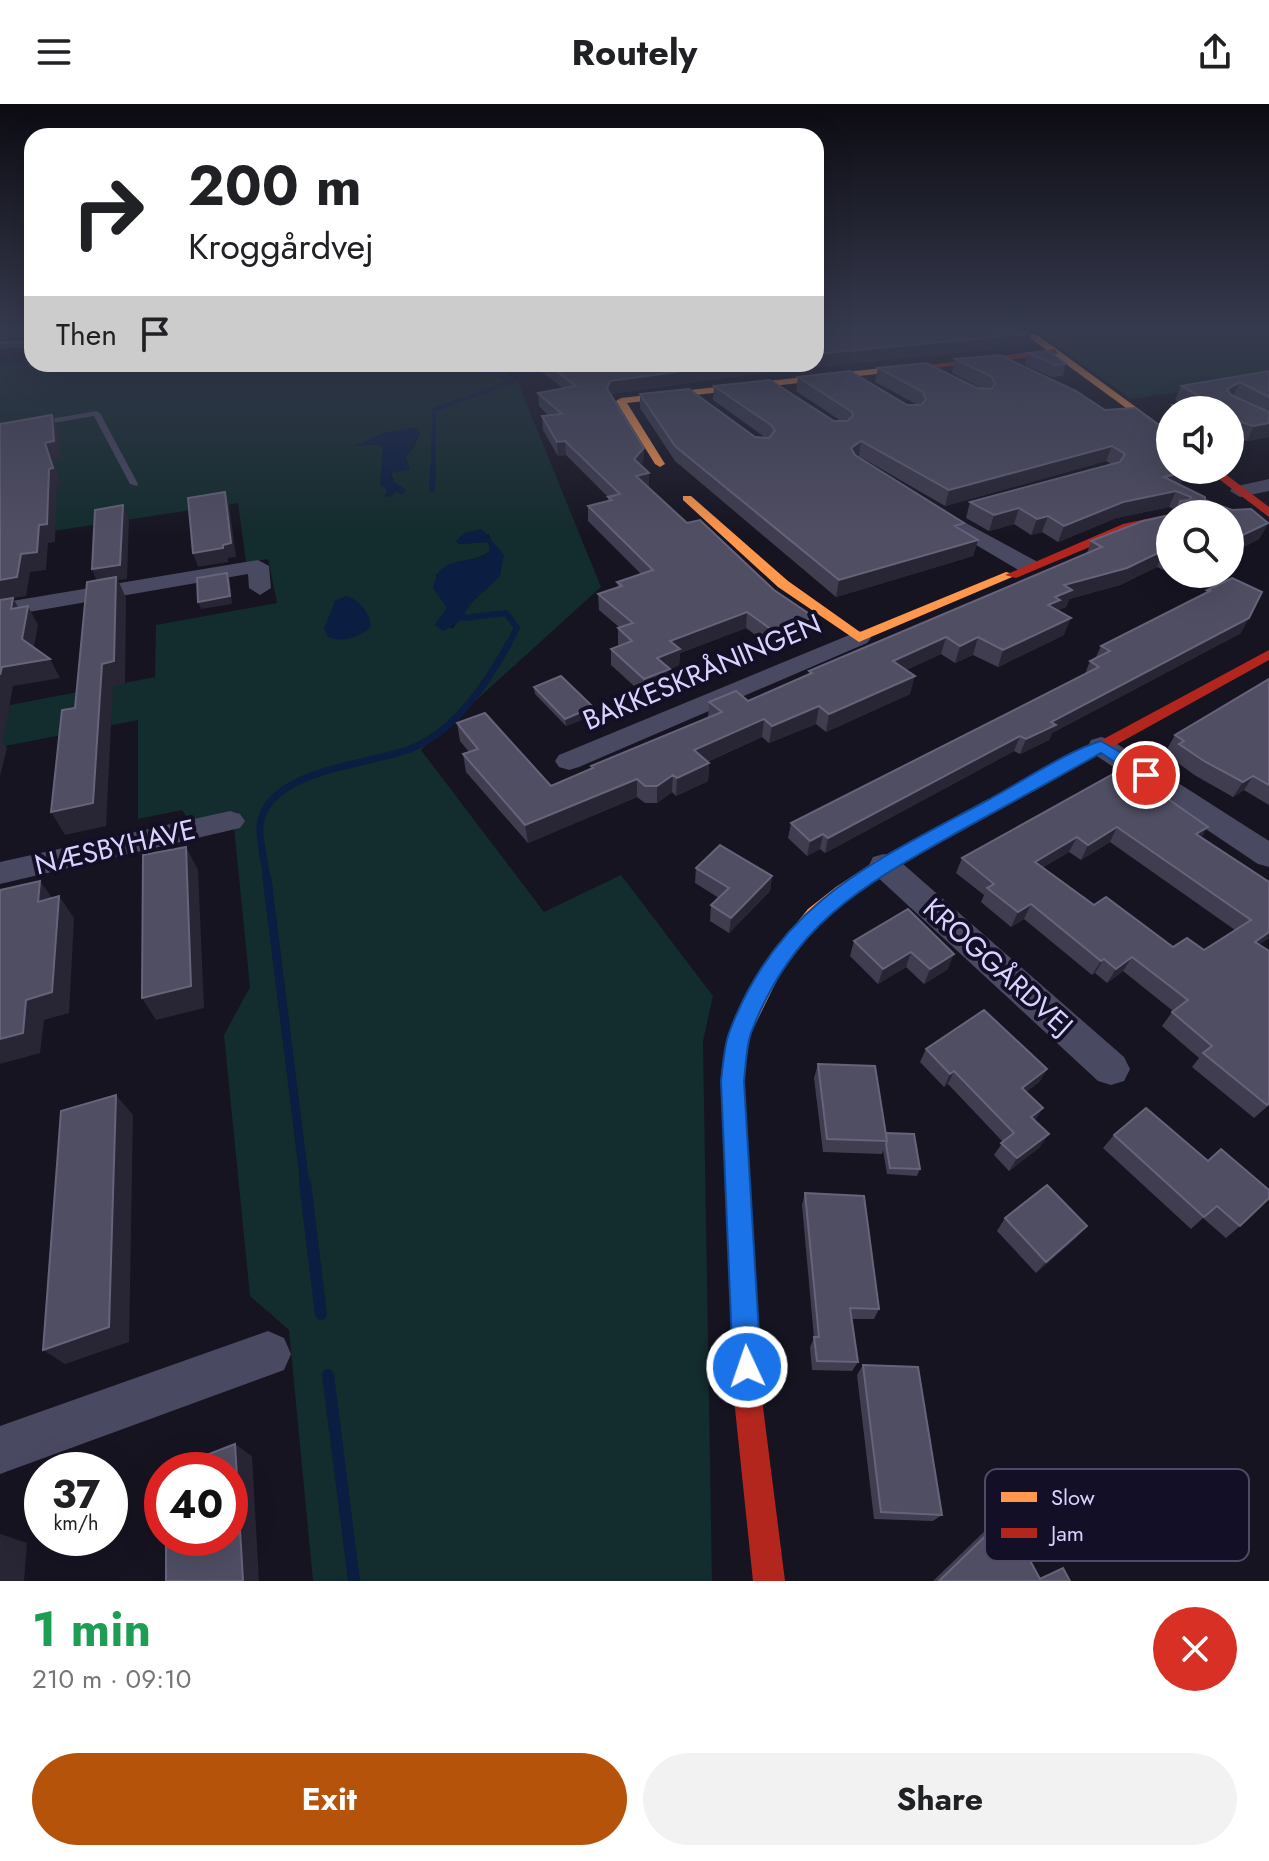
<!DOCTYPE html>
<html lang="en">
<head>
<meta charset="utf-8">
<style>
	:root { --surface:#fff; --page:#f2f2f2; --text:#202124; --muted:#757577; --accent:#b45309 }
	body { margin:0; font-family:Jost,sans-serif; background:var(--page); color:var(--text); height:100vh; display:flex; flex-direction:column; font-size:30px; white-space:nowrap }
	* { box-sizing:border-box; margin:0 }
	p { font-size:26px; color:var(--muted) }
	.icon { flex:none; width:44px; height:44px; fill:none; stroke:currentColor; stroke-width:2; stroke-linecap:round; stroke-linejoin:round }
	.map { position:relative; height:1477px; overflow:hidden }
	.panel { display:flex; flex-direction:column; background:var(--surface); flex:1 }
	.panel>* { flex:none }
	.banner { position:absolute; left:24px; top:24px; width:800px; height:244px; border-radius:24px; box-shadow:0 8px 32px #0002; background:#fff; color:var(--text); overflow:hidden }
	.buttons { position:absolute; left:1156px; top:292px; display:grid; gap:16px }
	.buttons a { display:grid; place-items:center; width:88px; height:88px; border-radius:50%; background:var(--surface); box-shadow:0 8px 32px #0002; font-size:40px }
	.speed { position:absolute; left:24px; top:1348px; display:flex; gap:16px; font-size:40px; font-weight:700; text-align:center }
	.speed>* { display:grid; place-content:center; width:104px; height:104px; border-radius:50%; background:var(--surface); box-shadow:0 8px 32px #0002; line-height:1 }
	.speed small { font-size:20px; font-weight:400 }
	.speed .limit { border:12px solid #d22; background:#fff; color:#111 }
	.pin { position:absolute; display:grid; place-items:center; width:68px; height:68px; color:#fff; margin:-34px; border:4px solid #fff; border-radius:50%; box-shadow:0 2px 8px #0007 }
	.me { position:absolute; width:88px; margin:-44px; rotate:357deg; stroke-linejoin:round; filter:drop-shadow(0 0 6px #0008) }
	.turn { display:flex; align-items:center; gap:28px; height:168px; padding:0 32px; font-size:36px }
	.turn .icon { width:104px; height:104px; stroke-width:2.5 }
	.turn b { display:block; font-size:56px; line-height:68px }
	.then { display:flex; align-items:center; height:76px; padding:0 32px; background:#0003; gap:16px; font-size:30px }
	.round { display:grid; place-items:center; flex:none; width:84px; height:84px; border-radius:42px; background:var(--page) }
	.head { display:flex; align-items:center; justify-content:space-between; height:136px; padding:0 32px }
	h1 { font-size:48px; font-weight:700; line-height:60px; color:#1e9e55 }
	.action { display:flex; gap:16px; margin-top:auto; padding:16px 32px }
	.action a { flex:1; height:92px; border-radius:48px; background:var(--accent); color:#fff; font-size:32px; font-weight:700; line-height:92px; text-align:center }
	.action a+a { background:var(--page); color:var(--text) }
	header { display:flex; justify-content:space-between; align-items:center; height:104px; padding:0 32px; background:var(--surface); font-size:36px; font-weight:700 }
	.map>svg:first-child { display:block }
	.green { fill:#132c2d; fill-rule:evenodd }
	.water { fill:#0b1e41 }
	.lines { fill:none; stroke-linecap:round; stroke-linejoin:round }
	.stream-far4 { stroke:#0b1e41; stroke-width:4 }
	.stream-far3 { stroke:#0b1e41; stroke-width:6 }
	.stream-far2 { stroke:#0b1e41; stroke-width:7 }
	.stream-far1 { stroke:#0b1e41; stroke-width:9 }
	.stream { stroke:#0b1e41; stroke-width:12 }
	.lane { fill:#4a4962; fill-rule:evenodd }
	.street { fill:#4a4962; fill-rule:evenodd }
	.slow { fill:#ff974d; fill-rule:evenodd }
	.jam { fill:#b3261e; fill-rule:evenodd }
	.wall { fill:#403d50; fill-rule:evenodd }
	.shaded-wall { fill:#282635 }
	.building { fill:#504e63; stroke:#66637b; stroke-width:2; fill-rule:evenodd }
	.route { fill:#1a73e8; stroke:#114b97; stroke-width:2 }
	.labels { text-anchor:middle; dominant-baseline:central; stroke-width:8; stroke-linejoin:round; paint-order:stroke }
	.street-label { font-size:28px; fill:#d9d4ff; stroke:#130f26 }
	.key { fill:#130f26; stroke:#4e4a67; stroke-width:2 }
	.key-label { font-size:22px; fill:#d9d4ff }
</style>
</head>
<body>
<header><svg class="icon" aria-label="menu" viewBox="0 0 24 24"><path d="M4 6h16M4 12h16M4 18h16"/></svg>Routely<svg class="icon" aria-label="share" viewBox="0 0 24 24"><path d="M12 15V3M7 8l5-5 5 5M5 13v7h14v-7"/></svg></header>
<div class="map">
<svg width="1269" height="1477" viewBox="0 0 1269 1477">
	<rect width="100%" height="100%" fill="#161421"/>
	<g class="green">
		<path d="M1147,226H1269V275L1131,295L1039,229Z"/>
		<path d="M32,258L503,260L510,275L516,274L601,483L421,646L544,808L621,771L713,892L703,937L712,1477H313L289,1226L250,1192L224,931L250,883L234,723L237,708L189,716L182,706L138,715V616L0,643V603L155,573L156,521L277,499L268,455L246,458L238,399L0,435V262ZM420,329L413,344L391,368L396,387L389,393L385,391L388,386L382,367L383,343L378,340L356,342ZM489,430L500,472L472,498L453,524L435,521L447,504L436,472C450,452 473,461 490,447L488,438L458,440Z"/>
	</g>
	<g class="water">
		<path d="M416,323L420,329L406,353L410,365L391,369V375L406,386L402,391L396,387L392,389L393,393L385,391L388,386L380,381L383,343L377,340L355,342L386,328Z"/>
		<path d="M482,425L504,451L500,472L472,498L459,518L443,527L435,521L447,504L433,484C442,446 467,465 490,448L488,438L458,440L456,437L464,429Z"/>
		<path d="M346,492C358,494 371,511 371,523C360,533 342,539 328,533L324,525L335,497Z"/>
	</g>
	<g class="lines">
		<g class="stream-far4">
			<path d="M455,260L516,276L549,260"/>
			<path d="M0,261L32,257"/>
			<path d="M433,364L434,306L516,276"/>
		</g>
		<g class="stream-far3">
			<path d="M432,385L433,362"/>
			<path d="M463,514L506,509L517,524L507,543"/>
		</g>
		<path class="stream-far2" d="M267,776C265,759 259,738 260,722C265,664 375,661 415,643C457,624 486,580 508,541"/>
		<path class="stream-far1" d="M267,774L305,1081"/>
		<g class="stream">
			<path d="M305,1079L321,1210"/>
			<path d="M328,1271L354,1477"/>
		</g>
		<path class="lane" d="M96,307L100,309L138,380L137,382L130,380L94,312L0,328V324Z"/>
		<g class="street">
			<path d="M1269,375V387L1240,393L1230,387L1233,383Z"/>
			<path d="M929,399L1036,457L1039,462L1028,468L1020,467L922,409L919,405L922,401Z"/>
			<path d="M258,456L269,462L271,484L260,491L249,484L248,470L0,513V499Z"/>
			<path d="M859,527L867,529L871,534L867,539L579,663L569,666L559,663L555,657L559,651Z"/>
			<path d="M1101,633L1111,636L1269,737V763L1258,760L1091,648L1088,642L1091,636Z"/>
			<path d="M230,707L240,710L245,717L240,724L0,780V758Z"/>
			<path d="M884,750L895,753L1124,953L1130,965L1124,977L1111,981L1098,977L873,769L869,761L873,753Z"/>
			<path d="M268,1227L284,1234L291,1250L284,1266L0,1370V1322Z"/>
		</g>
		<g class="slow">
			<path d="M1030,230H1036L1170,328V336L1030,234Z"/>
			<path d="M925,259L928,264L627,299L665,360L660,363L655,360L616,297L621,294Z"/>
			<path d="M683,392H691L788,477L860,528L1006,468L1017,471L859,538L778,483L683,396Z"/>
			<path d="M987,699L993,701L996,705L993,709L891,766L850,793L822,815L781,868L750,931L743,977L748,1049L744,1057L736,1060L728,1057L724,1049L721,977L728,931L766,857L808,805L836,783L877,756Z"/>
		</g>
		<g class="jam">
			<path d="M1055,245L1058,250L925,265L920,262Z"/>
			<path d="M1207,366H1220L1269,403V413Z"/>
			<path d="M1170,410V418L1130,426L1016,474L1005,471L1123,420Z"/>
			<path d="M1269,546V556L993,709H981L978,705L981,701Z"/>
			<path d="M736,1038L744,1041L748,1049L762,1295L785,1477H753L734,1295L724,1049L728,1041Z"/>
		</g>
	</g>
	<g class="wall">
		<path d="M32,226V233L0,235V229Z"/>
		<path d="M1027,230L1023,242L767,268L610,290L644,344L643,358L641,361L649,369V384L687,419L774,486L814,513L811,529L773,544L746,524L680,549L679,561L670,565L669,581L644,591L611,561V545L620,542L618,540V524H620L599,506L598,490L618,483L617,478L641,470L588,417V402L608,397V393L566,351L558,352L543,326L542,312H549L539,302L538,289L563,284L531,260H816Z"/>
		<path d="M32,235V244L0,245V238L30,237Z"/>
		<path d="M1028,249L1066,260L1063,272L1052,273L1025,261Z"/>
		<path d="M955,255L1170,327V346L1169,347L1189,375L1182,377L1180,381L1205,396L1268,419L1259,435L1230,450V410H1174L1176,406L1169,403L1116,414L1058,438L1042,428L1031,431L1014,420L989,427L966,414L970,398L1111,360L1106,357L945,402L859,352L978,436L973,452L836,493L675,357L640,304V290L755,333L766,334L713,296L714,282L834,317H841L796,287L798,273L907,301H918L875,278L878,264L983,285L952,269Z"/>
		<path d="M1269,267V333L1247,337L1230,332V306H1170V319L1166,315L1172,301L1182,300L1175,296L1181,282Z"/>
		<path d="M1170,411V469L1157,463L1120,481L1069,495L1066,503L1058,506L1064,531L998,563L973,551L955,559L941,550L906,566L910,590L826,628L816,620L769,639L762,633L707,658L709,659L708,677L676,692L672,688L657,699H645L637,693L528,739L466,668L463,650L469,648L460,637L457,619L551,682L591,665V662L708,614L709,598L748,597L809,570V567L1087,449L1091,437Z"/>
		<path d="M1171,470H1188L1179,474Z"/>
		<path d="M1232,474L1241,529L1052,629L1049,636L1020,650L1014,647L825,749L820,745L807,752L788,734L791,719L1085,570L1090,557L1095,555L1101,542L1205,489L1207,486Z"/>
		<path d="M1269,575V701L1244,686L1233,693L1196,672L1171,654L1173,649L1167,645L1175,631Z"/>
		<path d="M534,583L593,603L594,611L566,622L535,590Z"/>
		<path d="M1124,664L1208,723L1201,733L1269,778L1260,841L1269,847V1001L1254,1014L1192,963L1199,954L1162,922L1173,907L1123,867L1107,879L1095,869L1092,871L1024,815L1011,823L981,798L984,791L956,769L962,754ZM1110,738L1235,826L1204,846L1173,843L1094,801L1043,763L1069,748L1081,756Z"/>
		<path d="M696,764L772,772L770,787L729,829L710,817L711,801L719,794L695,779Z"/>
		<path d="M908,805L948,865L924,880L906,863L878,880L850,852L854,837Z"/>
		<path d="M926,945L1047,965L1039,978L1026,988L1035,1017L1040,1043L1009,1067L994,1051L1003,1038L948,980L944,983L920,958Z"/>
		<path d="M818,960L920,1065L917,1072L887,1070L883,1046L882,1050L823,1048L814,974Z"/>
		<path d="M1146,1004L1240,1122L1226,1134L1203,1114L1191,1125L1103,1044L1114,1031Z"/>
		<path d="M805,1089L879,1205L874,1215H852L858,1258L852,1267L812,1266L810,1243L814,1234L802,1101Z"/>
		<path d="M1005,1114L1076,1134L1036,1169L997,1127Z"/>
		<path d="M863,1261L942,1411L933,1417L874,1415L857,1271Z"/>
		<path d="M1006,1412L1039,1474L1063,1464L1070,1477H933L991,1421Z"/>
	</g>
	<g class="shaded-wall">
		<path d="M1027,230L1023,242L767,268L610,290L607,285L610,277L734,260H816V250Z"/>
		<path d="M1240,278L1233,292L1221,299L1227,285Z"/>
		<path d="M52,311L59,327L61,354L53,355L61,381L57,382L55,438L48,439L46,466L30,468L26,492L13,494L23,512L0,497V476L45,339Z"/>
		<path d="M1237,317L1230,332V319Z"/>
		<path d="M1269,319V333L1247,337L1254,322Z"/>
		<path d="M1170,333V346L1162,348L1151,356L1158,336Z"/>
		<path d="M565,337L566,351L558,352L557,338Z"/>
		<path d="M861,337L859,352L848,359L851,344Z"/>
		<path d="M1112,342L1106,357L945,402L949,386Z"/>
		<path d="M644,344L643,358L634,370V355Z"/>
		<path d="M1178,366H1193L1189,375L1182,377L1179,383L1164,373Z"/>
		<path d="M649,369V384L636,372Z"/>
		<path d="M1176,387L1169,403L1116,414L1058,438L1064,422L1123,398Z"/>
		<path d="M225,388L229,401L236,453L228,454V458L198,463L193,449L223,441Z"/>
		<path d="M123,401L129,415L127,475L118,476L126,494L125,580L113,582L106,722L65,731L51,708L93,699L98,480L92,465Z"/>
		<path d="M1019,404L1014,420L989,427L994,411Z"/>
		<path d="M1048,412L1042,428L1031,431L1037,415Z"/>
		<path d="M1268,419L1259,435L1230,450V437Z"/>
		<path d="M978,436L973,452L836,493L839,476Z"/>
		<path d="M1164,446L1157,463L1120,481L1069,495L1066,503L1056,507L1048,501L1064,481Z"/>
		<path d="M227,469L230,476L232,500L201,505L198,498Z"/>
		<path d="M28,502L38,521L32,554L22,535Z"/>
		<path d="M747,508L746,524L680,549L679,561L670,565L669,581L644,591V575L657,554L670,537Z"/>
		<path d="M814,513L811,529L773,544L775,528Z"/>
		<path d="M1071,514L1064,531L998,563L1003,546Z"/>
		<path d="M1249,514L1241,529L1052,629L1049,636L1020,650L1026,635L1051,618Z"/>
		<path d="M946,533L941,550L888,574L893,557Z"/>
		<path d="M978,533L973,551L955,559L960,542Z"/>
		<path d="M50,555L60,574L13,582L3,638L7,644L0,672V571L2,563Z"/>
		<path d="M915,572L910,590L826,628L829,610Z"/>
		<path d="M819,602L816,620L769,639L772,622Z"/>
		<path d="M593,603L594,611L566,622L565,615Z"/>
		<path d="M764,615L762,633L693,664L694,646Z"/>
		<path d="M1020,632L1014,647L825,749L828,734Z"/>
		<path d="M709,659L708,677L676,692L677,674Z"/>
		<path d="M673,671L672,688L657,699V682Z"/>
		<path d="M1253,672L1244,686L1233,693L1243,678Z"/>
		<path d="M637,675V693L528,739L525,721Z"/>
		<path d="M1117,723L1110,738L1081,756L1088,741Z"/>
		<path d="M1208,723L1199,737L1196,730Z"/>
		<path d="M823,730L820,745L807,752L810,737Z"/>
		<path d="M1077,733L1069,748L1029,772L1035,758Z"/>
		<path d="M186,743L198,766L204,904L156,916L142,894Z"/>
		<path d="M772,772L770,787L729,829L731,814Z"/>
		<path d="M40,777L55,798H38Z"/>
		<path d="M59,792L74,814L69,909L44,916L40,949L0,960V935L26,896Z"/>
		<path d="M1031,800L1024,815L1011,823L1018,808Z"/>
		<path d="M1269,828V834L1244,852L1255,838Z"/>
		<path d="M911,848L906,863L878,880L883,865Z"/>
		<path d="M954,850L948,865L924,880L930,865Z"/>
		<path d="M1132,853L1123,867L1107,879L1116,865Z"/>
		<path d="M1104,855L1095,869L1092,871L1101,857Z"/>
		<path d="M1047,965L1039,978L1014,997L1022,984Z"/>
		<path d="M954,967L948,980L944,983L950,970Z"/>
		<path d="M116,991L133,1011L129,1238L65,1260L43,1246Z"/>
		<path d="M1043,1004L1035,1017L1031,1013Z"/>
		<path d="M1049,1030L1040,1043L1009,1067L1017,1054Z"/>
		<path d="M1087,1122L1076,1134L1036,1169L1046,1158Z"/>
		<path d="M235,1340L252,1352L259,1477H243Z"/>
		<path d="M0,1430L27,1439L24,1477H0Z"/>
	</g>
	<g class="building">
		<path d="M0,226H32V233L29,227L0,229Z"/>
		<path d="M816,226H1021L1027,230L816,250Z"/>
		<path d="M32,235V239H0V238L30,237Z"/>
		<path d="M1048,247L1066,260L1055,261L1028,249Z"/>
		<path d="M1000,251L1076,287L1105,306L1135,304L1165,326L1170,327V333L1158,336L1166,339L1157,341L1170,347V366H1183L1186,368L1164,373L1205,393V396L1232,406L1251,405L1268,419L1230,437V410H1173L1178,409L1180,397L1190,396L1191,393L1176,387L1123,398L1064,422L1048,412L1037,415L1019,404L994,411L970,398L1120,358L1125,350L1112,342L949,386L861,337L851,344L855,351L964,419L955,422L978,436L839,476L675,342L640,290L689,285L755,333L769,334L775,327L771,321L714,282L770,276L834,317H847L853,312L852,308L798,273L850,267L907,301H921L926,296L923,288L878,264L926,259L977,284L991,285L995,280L992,273L955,255Z"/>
		<path d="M547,260H734L610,277L607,285L644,344L634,355L649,369L636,372L687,419L700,416L774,486L814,513L775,528L747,508L670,537L680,545L657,554L670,565L644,575L611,545L632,537L618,524L633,519L598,490L622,482L617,478L653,466L588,402L612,396L608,393L620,390L565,337L557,338L542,312L562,310L538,289L576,282Z"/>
		<path d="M1269,267V293L1240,278L1227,285L1231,291L1269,308V319L1254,322L1237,317L1230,319V306H1177L1172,301L1210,298L1181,282Z"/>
		<path d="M52,311L54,337L45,339L53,364L49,365L47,420L39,421L37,448L21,450L17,473L0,476V320Z"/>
		<path d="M225,388L231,439L223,441V444L193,449L188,394Z"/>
		<path d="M123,401L120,461L92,465L95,406Z"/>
		<path d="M1170,411V449L1164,446L1127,464L1064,481L1072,486L1055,493L1060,496L1048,501L1071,514L1003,546L978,533L960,542L946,533L893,557L915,572L829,610L819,602L772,622L764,615L694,646L709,659L677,674L673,671L657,682H645L637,675L525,721L463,650L478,645L457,619L485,609L551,682L593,664L591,662L722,608L709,598L736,587L748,597L812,569L809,567L1102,443L1091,437L1143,417Z"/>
		<path d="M227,469L230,492L198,498L197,474Z"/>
		<path d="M116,473L114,557L102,560L93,699L51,708L62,606L75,604L87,478Z"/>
		<path d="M1232,474L1262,488L1249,514L1051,618L1056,621L1026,635L1020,632L828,734L823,730L810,737L791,719L1099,563L1090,557L1110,547L1101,542L1210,487L1207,486Z"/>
		<path d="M13,494L11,505L28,502L22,535L50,555L2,563L0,571V496Z"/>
		<path d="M561,572L593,603L565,615L534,583Z"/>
		<path d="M1269,575V681L1253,672L1243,678L1204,657L1179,640L1184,637L1175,631Z"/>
		<path d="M1124,664L1208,723L1196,730L1269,778V828L1255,838L1269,847V999L1267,1001L1203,949L1212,942L1172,908L1188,896L1132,853L1116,865L1104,855L1101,857L1031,800L1018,808L987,784L994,780L962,754ZM1117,723L1251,816L1204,846L1187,834L1173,843L1106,793L1094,801L1035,758L1077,733L1088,741Z"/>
		<path d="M720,741L772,772L731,814L711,801L729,784L696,764Z"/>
		<path d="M186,743L191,882L142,894L143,751Z"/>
		<path d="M40,777L38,798L59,792L52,888L26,896L23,929L0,935V786Z"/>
		<path d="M908,805L954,850L930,865L911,848L883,865L854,837Z"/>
		<path d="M984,906L1047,965L1022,984L1043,1004L1031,1013L1049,1030L1017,1054L1001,1039L1014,1029L954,967L950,970L926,945Z"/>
		<path d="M818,960L875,962L887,1037L827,1035Z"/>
		<path d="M116,991L109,1223L43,1246L61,1007Z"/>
		<path d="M1146,1004L1208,1057L1221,1045L1269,1086V1094L1240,1122L1217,1102L1204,1113L1114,1031Z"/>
		<path d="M886,1029L914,1030L920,1065L890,1064L886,1040L887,1037Z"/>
		<path d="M1047,1081L1087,1122L1046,1158L1005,1114Z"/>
		<path d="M805,1089L864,1092L879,1205L850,1204L858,1258L817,1257L814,1233H819Z"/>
		<path d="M863,1261L918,1263L942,1411L881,1408Z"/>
		<path d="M235,1340L243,1477H166V1434H230V1366H168Z"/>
		<path d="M1006,1412L1040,1475L1063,1464L1070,1477H939Z"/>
	</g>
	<linearGradient id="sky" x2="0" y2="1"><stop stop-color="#0c0b12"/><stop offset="0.52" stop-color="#363a4e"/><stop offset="1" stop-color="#363a4e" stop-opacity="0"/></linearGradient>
	<rect width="1269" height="433" fill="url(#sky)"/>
	<path class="route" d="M1101,637L1152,667L1154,671L1152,675H1140L1101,649C1053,676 1004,703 956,729C860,783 793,820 751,929C746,943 746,961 744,977L761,1263L757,1273L747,1277L737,1273L733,1263L721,977C723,961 724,943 729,929C778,797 874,758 988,696C1018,680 1071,645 1101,637Z"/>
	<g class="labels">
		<g class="street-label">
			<text transform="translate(702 568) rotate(-23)">BAKKESKRÅNINGEN</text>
			<text transform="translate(115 743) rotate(-13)">NÆSBYHAVE</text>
			<text transform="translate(998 863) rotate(42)">KROGGÅRDVEJ</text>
		</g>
	</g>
	<rect x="985" y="1365" width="264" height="92" rx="12" class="key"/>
	<rect x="1001" y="1388" width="36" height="10" fill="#ff974d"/>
	<rect x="1001" y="1424" width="36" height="10" fill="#b3261e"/>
	<g class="key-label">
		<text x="1051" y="1401">Slow</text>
		<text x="1051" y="1437">Jam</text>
	</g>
</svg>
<div class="buttons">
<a><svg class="icon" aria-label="sound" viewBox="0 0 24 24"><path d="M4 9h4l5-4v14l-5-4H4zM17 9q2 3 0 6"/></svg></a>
<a><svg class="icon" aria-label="search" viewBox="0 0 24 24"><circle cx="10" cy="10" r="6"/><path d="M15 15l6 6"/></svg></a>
</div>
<div class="speed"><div>37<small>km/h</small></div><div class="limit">40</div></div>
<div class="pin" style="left:1146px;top:671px;background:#d93025"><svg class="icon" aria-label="arrive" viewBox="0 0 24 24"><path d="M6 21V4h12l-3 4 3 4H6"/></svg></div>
<svg class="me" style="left:747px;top:1263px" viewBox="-20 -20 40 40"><circle r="17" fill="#1a73e8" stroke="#fff" stroke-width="3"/><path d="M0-11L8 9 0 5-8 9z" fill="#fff"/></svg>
<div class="banner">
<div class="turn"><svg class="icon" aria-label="right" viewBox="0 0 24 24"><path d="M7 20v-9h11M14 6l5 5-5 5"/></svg><div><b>200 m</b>Kroggårdvej</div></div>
<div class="then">Then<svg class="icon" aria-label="arrive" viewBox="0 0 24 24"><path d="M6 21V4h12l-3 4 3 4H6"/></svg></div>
</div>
</div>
<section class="panel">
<div class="head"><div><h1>1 min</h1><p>210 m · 09:10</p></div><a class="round" style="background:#d93025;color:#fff"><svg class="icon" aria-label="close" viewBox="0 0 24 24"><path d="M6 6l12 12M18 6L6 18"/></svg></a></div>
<div class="action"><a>Exit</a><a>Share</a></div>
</section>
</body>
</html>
